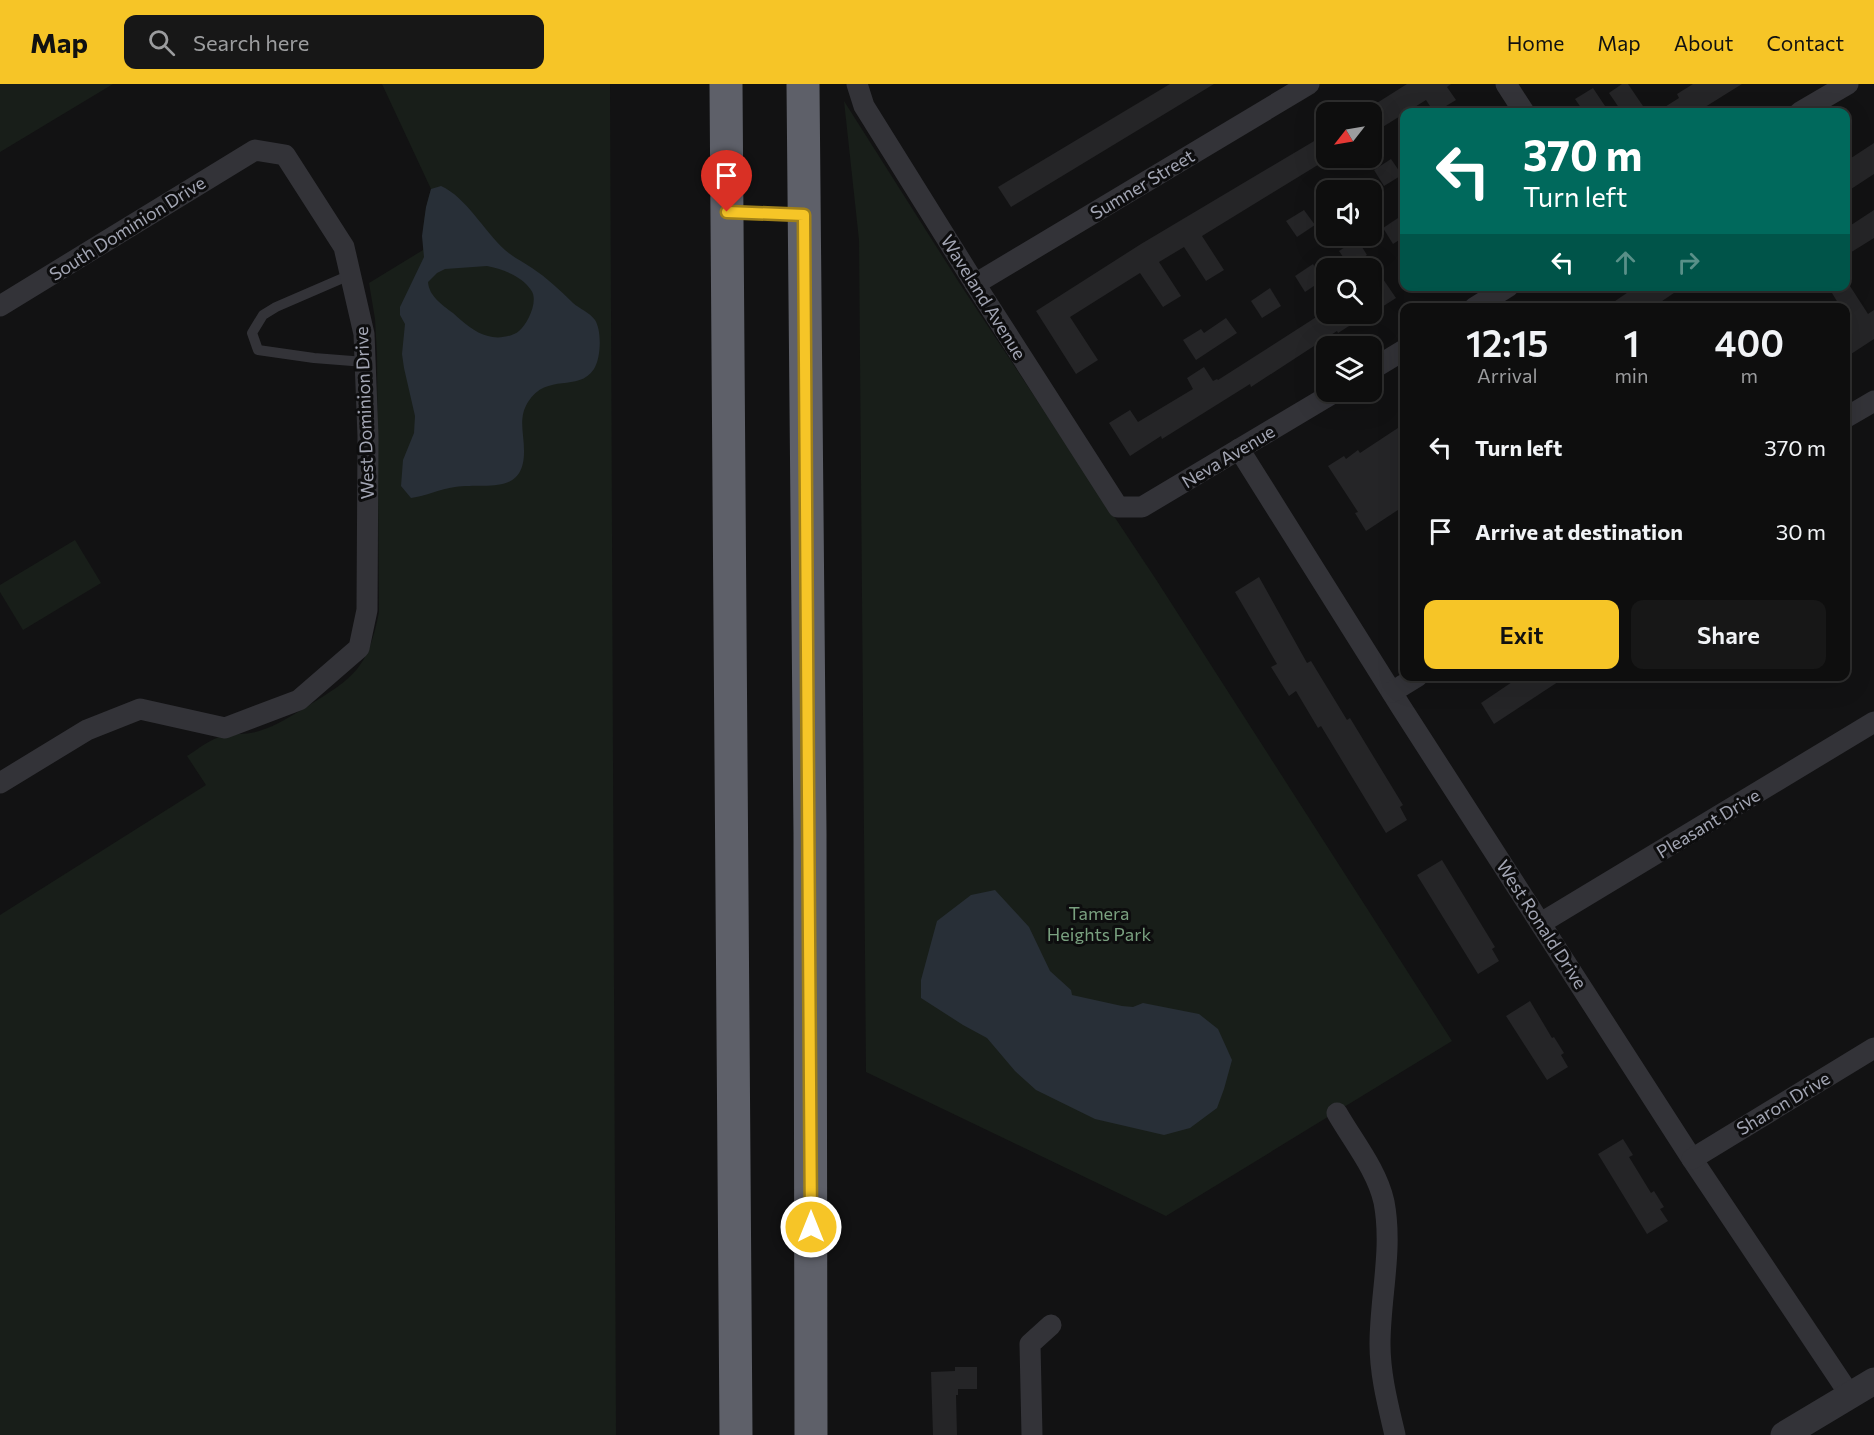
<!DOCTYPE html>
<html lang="en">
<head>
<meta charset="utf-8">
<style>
	:root { --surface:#0e0e0e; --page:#171717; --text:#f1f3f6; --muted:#9b9c9e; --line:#2e2e2e; --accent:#f6c527 }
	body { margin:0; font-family:Commissioner,sans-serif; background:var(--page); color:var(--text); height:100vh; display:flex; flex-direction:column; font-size:22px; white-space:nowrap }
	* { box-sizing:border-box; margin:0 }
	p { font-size:20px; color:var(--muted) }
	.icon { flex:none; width:33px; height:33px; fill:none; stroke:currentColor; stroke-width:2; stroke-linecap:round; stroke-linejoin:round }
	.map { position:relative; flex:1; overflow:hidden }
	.sheet { position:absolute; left:1400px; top:219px; width:450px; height:378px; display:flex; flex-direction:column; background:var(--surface); border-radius:12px; box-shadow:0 6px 24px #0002,0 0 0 2px var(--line) }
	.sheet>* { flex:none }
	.guide { position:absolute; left:1400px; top:24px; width:450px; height:183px; border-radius:12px; box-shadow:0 6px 24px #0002,0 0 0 2px var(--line); background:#00695c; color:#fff; overflow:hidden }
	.needle { width:39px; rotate:239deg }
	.buttons { position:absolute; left:1316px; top:18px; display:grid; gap:12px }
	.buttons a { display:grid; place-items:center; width:66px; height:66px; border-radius:12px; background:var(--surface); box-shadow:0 6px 24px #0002,0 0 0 2px var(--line); font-size:30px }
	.pin { position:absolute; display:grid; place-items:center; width:51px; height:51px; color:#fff; margin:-62px -26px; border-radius:50% 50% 50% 0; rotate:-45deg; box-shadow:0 0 6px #0007 }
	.pin .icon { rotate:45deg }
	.me { position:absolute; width:66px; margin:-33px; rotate:0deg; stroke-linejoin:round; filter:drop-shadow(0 0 4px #0008) }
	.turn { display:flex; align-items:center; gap:21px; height:126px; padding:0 24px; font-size:27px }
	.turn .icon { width:78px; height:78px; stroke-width:2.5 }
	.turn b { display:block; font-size:42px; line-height:51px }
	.lanes { display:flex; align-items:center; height:57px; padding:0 24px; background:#0003; justify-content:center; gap:30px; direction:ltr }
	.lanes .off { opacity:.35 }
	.eta { display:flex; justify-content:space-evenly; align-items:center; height:102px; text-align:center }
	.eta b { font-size:36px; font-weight:600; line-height:42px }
	.cta { display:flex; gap:12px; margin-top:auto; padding:12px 24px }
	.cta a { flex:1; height:69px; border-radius:12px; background:var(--accent); color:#111; font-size:24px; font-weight:600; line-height:69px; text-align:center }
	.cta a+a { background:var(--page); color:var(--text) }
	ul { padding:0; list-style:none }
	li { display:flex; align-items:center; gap:18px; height:84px; padding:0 24px }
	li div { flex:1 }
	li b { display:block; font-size:22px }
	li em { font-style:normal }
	header { display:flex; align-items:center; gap:36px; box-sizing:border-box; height:84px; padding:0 30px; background:var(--accent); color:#111 }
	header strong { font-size:28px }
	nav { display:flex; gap:33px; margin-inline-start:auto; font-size:21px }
	.search { width:420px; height:54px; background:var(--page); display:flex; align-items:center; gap:15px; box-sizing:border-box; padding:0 21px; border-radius:12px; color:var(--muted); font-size:22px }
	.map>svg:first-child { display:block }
	.green { fill:#181e19 }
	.water { fill:#282f37; fill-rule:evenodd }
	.building { fill:#252527 }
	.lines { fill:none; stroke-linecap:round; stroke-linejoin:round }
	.service { stroke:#333338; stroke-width:10 }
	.minor { stroke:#333338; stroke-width:21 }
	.tertiary { stroke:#333338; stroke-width:27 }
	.motorway { stroke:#5e6069; stroke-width:33 }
	.route-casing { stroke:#a08019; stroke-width:15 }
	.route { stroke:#f6c527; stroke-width:10 }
	.labels { text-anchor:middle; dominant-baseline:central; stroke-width:6; stroke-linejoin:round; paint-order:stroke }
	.street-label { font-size:18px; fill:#a3a6b4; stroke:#0d0d0e }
	.park-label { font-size:18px; fill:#79a07f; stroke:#0d0d0e }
</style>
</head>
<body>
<header>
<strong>Map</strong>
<div class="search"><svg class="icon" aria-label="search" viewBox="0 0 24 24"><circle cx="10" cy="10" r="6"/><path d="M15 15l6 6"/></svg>Search here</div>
<nav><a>Home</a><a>Map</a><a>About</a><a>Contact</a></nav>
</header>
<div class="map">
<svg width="1874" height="1351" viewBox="0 0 1874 1351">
	<rect width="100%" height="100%" fill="#121213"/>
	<g class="green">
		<path d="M0,0H113L0,68Z"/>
		<path d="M382,0H610L616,1351H0V831L206,701L187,672C197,666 211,654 223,652C235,649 247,651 259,647C277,642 292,631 308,622C355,593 368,584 379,528L377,271L375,235L369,199L423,166C422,145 425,125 431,105Z"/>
		<path d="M844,17L960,200L1157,497L1452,957L1166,1132L866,988L859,156Z"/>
		<path d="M75,456L101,499L23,546L0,508V501Z"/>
	</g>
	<g class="water">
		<path d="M441,102C466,113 484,147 505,166C513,173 523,178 532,184C547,194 560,206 573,219C580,225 589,228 595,236C602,247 601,274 594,285C578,309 547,288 528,318C518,334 524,349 524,366C525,413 484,398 455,403C440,405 426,412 411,414L401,402L403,376L414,349L415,332L404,284L402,270L405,240L400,231V223L424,173L422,152L426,123L431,105ZM487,182C502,185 522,192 531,206C539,216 528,240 519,247C512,253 497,255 488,252C475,249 463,238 453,229C442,221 429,212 428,198L437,189L445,185Z"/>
		<path d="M995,806L1029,843L1050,887L1071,906L1072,911L1122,922L1133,923L1143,919L1199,930L1218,945L1232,976L1224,1005L1217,1024L1190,1044L1164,1051L1095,1035L1036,1006L1015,987L987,954L963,941L921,914V896L937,837L971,811Z"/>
	</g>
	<g class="building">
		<path d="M1170,0H1214L1011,123L998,103Z"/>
		<path d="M1407,0H1451L1447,3L1456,16L1436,28H1434L1426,16L1381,44L1369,24Z"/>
		<path d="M1622,0H1628L1647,28H1622L1609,9Z"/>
		<path d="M1693,0H1742L1697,28H1657L1679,14L1677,10Z"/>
		<path d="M1593,4L1605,22L1595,28H1584L1575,15Z"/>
		<path d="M1326,50V76L1202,152L1224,186L1206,197L1184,163L1159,178L1181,212L1163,223L1140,189L1070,233L1098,276L1076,290L1036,227L1141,160Z"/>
		<path d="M1874,59V90L1845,109V78Z"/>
		<path d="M1391,75L1402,91L1384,102L1374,86Z"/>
		<path d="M1304,126L1315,141L1297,153L1286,137Z"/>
		<path d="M1874,126V154L1845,172V145Z"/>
		<path d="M1404,130V153L1393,160L1383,144Z"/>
		<path d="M1357,155L1367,171L1350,183L1339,167Z"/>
		<path d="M1313,180L1323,196L1305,208L1295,192Z"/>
		<path d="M1383,195L1396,214L1382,223L1371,203Z"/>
		<path d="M1848,199L1868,230L1874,226V255L1851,270L1845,260V224H1841L1832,209L1845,202Z"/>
		<path d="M1637,202H1684L1652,224H1605Z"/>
		<path d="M1270,204L1281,222L1262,234L1251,217Z"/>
		<path d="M1321,230H1368L1338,249L1337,247L1251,303L1250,300L1162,355L1161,352L1130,372L1109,339L1130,326L1138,338L1193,305L1187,294L1204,283L1213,297L1217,295L1218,296Z"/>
		<path d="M1226,234L1237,249L1196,276L1183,256L1201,245L1204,249Z"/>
		<path d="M1404,340V422L1366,447L1355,429L1358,428L1328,382L1344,372L1346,375L1358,366L1360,369Z"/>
		<path d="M1259,493L1307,579L1311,577L1347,636L1350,634L1403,721L1400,723L1407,736L1386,749L1321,642L1318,644L1296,607L1289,612L1271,583L1277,580L1235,508Z"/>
		<path d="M1521,592H1567L1494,640L1481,619Z"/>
		<path d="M1442,776L1495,863L1492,865L1499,877L1478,890L1417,791Z"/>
		<path d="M1530,917L1552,954L1554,953L1564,969L1561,971L1568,983L1547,996L1506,932Z"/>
		<path d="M1623,1055L1633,1071L1629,1073L1651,1109L1654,1107L1664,1123L1660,1125L1668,1137L1647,1150L1598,1070Z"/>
		<path d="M955,1283H977V1305H958V1311H956L957,1351H933L931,1288L955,1287Z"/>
	</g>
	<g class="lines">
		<g class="service">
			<path d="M730,128L801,131"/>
			<path d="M350,191L276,223L263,231L252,249L258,266L314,274L365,278"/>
		</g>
		<g class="minor">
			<path d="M857,0L864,22L975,200L1118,423H1142L1335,308"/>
			<path d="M1506,0L1524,28"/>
			<path d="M1800,28L1848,0"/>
			<path d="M975,200L1309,0"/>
			<path d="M0,222L255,66L285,71L344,163L364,250L368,352L367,526L359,564L299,616L225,644L140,625L87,646L0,699"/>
			<path d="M1474,224L1509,202"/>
			<path d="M1371,286L1404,266"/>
			<path d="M1845,334L1874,317"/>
			<path d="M1239,365L1401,623L1692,1075L1850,1311"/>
			<path d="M1392,608L1418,592"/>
			<path d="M1541,839L1874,638"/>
			<path d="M1337,1029C1353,1057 1377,1086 1384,1118C1393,1165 1380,1213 1380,1260C1380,1291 1388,1321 1395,1351"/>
			<path d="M1692,1075L1874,964"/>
			<path d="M1032,1351L1030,1260L1051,1241"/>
		</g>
		<path class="tertiary" d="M1784,1351L1874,1297"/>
		<g class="motorway">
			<path d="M726,0L736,1351"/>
			<path d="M803,0L810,749L811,1351"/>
		</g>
	</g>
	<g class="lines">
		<defs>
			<path id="route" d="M727,128L804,131L811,1143"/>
		</defs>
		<use href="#route" class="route-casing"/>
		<use href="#route" class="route"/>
	</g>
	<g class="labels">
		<g class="street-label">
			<text transform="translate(1142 100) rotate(-31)">Sumner Street</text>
			<text transform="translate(127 144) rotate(-32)">South Dominion Drive</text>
			<text transform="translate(984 213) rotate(58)">Waveland Avenue</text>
			<text transform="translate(364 329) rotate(-92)">West Dominion Drive</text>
			<text transform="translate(1228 372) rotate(-31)">Neva Avenue</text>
			<text transform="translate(1708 739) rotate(-31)">Pleasant Drive</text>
			<text transform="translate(1542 840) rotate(57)">West Ronald Drive</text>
			<text transform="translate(1783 1019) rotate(-31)">Sharon Drive</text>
		</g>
		<g class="park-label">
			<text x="1099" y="829">Tamera<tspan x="1099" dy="21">Heights Park</tspan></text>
		</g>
	</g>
</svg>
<div class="buttons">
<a><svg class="needle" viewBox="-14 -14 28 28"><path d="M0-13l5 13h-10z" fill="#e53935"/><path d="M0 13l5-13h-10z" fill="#9b9c9e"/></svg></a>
<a><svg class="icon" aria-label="sound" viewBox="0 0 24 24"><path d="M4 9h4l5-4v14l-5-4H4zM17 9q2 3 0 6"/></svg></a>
<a><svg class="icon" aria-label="search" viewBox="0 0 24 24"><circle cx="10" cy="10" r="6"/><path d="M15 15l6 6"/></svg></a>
<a><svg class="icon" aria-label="layers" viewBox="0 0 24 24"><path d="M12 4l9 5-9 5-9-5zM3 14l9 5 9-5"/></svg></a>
</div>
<div class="pin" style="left:727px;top:128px;background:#d93025"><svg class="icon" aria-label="arrive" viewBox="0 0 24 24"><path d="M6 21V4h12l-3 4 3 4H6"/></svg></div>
<svg class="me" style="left:811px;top:1143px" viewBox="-20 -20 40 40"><circle r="17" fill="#f6c527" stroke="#fff" stroke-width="3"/><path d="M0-11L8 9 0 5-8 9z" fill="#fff"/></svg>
<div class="guide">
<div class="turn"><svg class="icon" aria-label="left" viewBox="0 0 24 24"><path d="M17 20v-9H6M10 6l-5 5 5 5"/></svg><div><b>370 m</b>Turn left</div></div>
<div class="lanes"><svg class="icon" aria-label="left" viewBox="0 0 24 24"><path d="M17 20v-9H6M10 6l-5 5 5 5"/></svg><svg class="icon off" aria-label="ahead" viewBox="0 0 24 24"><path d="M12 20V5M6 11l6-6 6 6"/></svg><svg class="icon off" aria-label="right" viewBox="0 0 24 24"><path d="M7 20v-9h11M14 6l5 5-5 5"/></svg></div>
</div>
<section class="sheet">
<div class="eta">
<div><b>12:15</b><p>Arrival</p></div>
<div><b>1</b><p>min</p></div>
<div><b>400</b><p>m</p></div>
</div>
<ul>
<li><svg class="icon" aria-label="left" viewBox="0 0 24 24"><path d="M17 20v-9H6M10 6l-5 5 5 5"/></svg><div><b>Turn left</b></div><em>370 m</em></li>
<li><svg class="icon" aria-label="arrive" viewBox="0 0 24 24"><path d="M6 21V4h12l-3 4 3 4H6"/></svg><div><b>Arrive at destination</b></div><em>30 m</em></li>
</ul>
<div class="cta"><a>Exit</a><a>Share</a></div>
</section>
</div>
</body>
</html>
